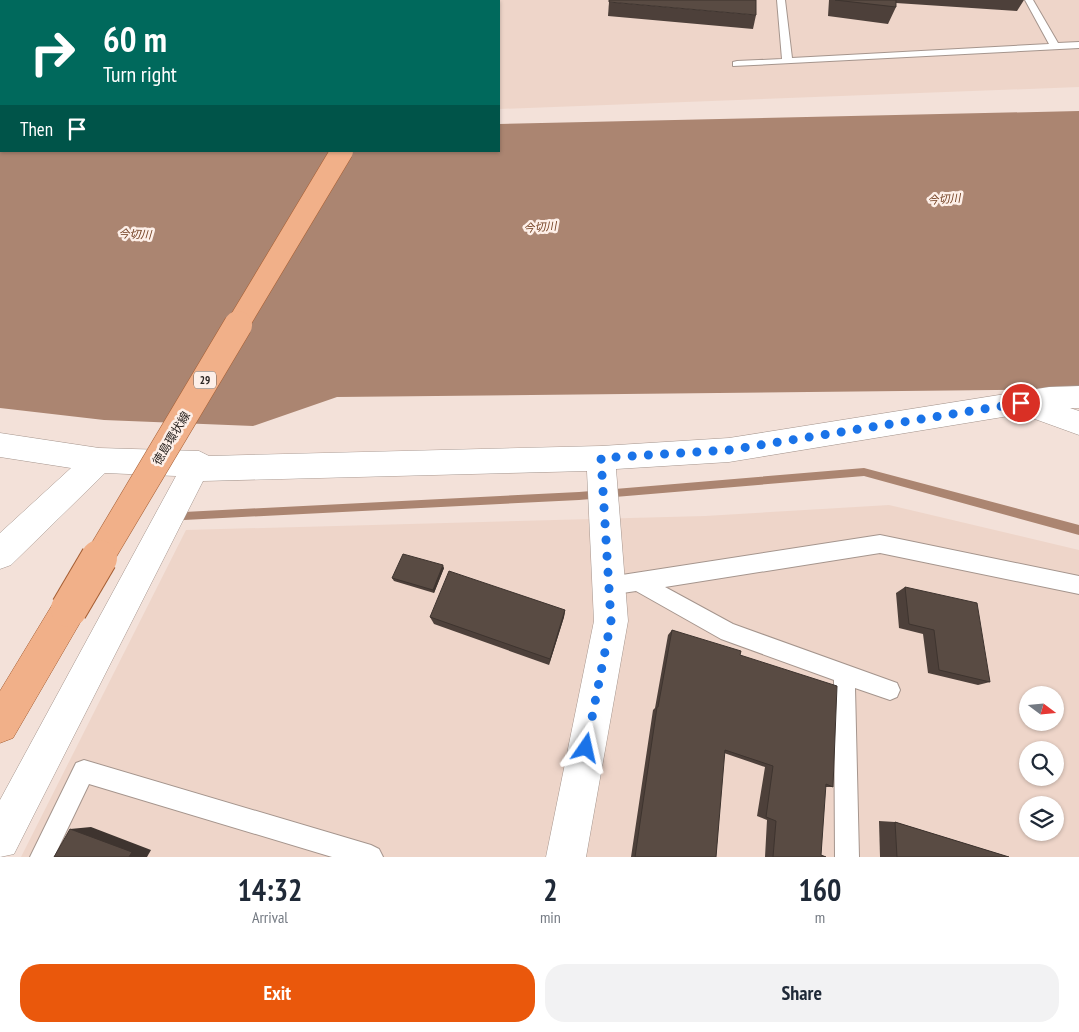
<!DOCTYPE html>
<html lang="en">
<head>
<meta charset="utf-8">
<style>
	:root { --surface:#fff; --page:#f2f2f3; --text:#1f2937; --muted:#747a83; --accent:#ea580c }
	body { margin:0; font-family:"PT Sans Narrow","Noto Sans JP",sans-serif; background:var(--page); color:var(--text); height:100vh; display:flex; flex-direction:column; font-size:19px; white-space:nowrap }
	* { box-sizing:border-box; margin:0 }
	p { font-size:16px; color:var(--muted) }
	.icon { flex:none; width:28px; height:28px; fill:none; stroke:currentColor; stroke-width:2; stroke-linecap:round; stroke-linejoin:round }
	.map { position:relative; height:857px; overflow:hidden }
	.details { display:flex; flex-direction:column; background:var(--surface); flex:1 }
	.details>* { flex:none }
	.hud { position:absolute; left:0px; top:0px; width:500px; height:152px; box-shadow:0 1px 4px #0004; background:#00695c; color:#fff; overflow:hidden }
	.needle { width:32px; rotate:106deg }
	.fabs { position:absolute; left:1019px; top:686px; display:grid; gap:10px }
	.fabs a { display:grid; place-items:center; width:45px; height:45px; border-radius:50%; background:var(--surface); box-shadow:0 1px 4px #0004; font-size:25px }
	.pin { position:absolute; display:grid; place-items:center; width:42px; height:42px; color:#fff; margin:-21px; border:2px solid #fff; border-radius:50%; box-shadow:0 1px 5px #0007 }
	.me { position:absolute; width:55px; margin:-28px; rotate:11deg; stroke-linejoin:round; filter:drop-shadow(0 0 4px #0008) }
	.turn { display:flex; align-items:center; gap:18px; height:105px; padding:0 20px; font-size:22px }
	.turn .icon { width:65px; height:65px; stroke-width:2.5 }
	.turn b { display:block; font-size:35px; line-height:42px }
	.then { display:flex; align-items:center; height:48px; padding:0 20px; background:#0003; gap:10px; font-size:19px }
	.eta { display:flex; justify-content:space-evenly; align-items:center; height:85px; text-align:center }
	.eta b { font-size:30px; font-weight:700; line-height:35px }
	.button { display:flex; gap:10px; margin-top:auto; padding:10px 20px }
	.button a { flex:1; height:58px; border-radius:20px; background:var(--accent); color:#fff; font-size:20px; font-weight:700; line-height:58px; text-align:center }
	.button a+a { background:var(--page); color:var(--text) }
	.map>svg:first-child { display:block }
	.built { fill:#eed5c9; fill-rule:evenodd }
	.water { fill:#ab8571 }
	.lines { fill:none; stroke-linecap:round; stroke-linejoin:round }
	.stream { fill:#ab8571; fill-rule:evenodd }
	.lane-casing { stroke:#a5958d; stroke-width:2 }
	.street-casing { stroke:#a5958d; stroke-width:1 }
	.primary-casing { stroke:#a45c31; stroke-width:1 }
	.lane { fill:#fff; fill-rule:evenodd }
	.street { fill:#fff; fill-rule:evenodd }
	.primary { fill:#f1b089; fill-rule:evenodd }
	.primary-bridge-far2-casing { stroke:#a45c31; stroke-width:23; stroke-linecap:butt }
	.primary-bridge-far1-casing { stroke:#a45c31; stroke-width:29; stroke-linecap:butt }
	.primary-bridge-casing { stroke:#a45c31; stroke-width:38; stroke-linecap:butt }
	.primary-bridge-far2 { stroke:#f1b089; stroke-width:22 }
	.primary-bridge-far1 { stroke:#f1b089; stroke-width:28 }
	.primary-bridge { stroke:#f1b089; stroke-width:36 }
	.wall { fill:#4d403a }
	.shaded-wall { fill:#3e342f }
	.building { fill:#594b43; stroke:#3e342f }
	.route { stroke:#1a73e8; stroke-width:9; stroke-dasharray:0 16.2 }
	.labels { text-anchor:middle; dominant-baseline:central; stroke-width:5; stroke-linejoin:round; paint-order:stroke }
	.far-water-label { font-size:11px; font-style:italic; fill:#6f3b1c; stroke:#fdefe8 }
	.shield { fill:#fdefe8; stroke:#69605c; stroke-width:1 }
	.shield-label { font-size:11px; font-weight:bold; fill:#292320 }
	.street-label { font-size:12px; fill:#292320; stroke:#fdefe8 }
</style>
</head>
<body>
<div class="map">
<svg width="1079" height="857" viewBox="0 0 1079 857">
	<rect width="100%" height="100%" fill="#f3e1d9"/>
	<g class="built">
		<path d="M0,0H400L1,1V102Z"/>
		<path d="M455,0H1079V87L499,109V1Z"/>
		<path d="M889,505L1079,550V857H21L186,530L705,516ZM1028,695H1055V722H1028ZM1028,750H1055V778H1028ZM1028,805H1055V832H1028Z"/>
	</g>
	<path class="water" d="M0,107L1,151H499V124L1079,111V389L337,397L253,426L104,420L0,408Z"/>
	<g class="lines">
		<path class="stream" d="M864,468L1079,525V535L864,476L579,500L184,520L181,519L179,516L181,513L184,512L579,492Z"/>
		<defs>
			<g id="lane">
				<rect x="108" y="0" width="8" height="1"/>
				<rect x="375" y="0" width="8" height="1"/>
				<path d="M777,0H785L792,58L1049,44L1025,0H1033L1058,43L1079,42V48L733,66V62L737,61L782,59Z"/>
				<rect x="0" y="85" width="1" height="6"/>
				<path d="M880,535L1079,576V594L880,553L665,587L733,624L897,683L900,690L897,697L890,700L855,688L859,857H835L834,680L721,639L636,591L609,595L602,593L600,586L602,579L609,577Z"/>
				<path d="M84,760L371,845L379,849L383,857H332L89,784L54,857H30L76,763Z"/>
			</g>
			<path id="street" d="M1079,386V408H1070L1079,411V435L1021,414L729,462L616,469L628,621L586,857H546L594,621L587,471L203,481L14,854L0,857V800L176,476L105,473L11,565L0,569V533L71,468L0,457V433L99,448L199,451L209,456L601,446L729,438L1049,387Z"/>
			<g id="primary">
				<path d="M423,0H439V1H424Z"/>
				<path d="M69,593L81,597L85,609L81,621L13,738L0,743V691L57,597Z"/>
			</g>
		</defs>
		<use href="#lane" class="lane-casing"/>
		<use href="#street" class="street-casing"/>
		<use href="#primary" class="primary-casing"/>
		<use href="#lane" class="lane"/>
		<use href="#street" class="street"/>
		<use href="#primary" class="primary"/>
		<defs>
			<path id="primary-bridge-far2" d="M237,326L342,151"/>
			<path id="primary-bridge-far1" d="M98,560L238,325"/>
			<path id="primary-bridge" d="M69,609L99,558"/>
		</defs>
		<use href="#primary-bridge-far2" class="primary-bridge-far2-casing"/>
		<use href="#primary-bridge-far1" class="primary-bridge-far1-casing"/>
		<use href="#primary-bridge" class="primary-bridge-casing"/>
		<use href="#primary-bridge-far2" class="primary-bridge-far2"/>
		<use href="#primary-bridge-far1" class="primary-bridge-far1"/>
		<use href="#primary-bridge" class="primary-bridge"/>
	</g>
	<g class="wall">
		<path d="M829,0H1024L1017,11L896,3V7L888,24L828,16Z"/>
		<path d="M609,2L756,15L753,29L608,16Z"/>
		<path d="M444,568L434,593L394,581L392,578Z"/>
		<path d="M905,587L990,682L978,685L928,673L923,634L899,628L896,593Z"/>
		<path d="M565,610L564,617L549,665L434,624L430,617Z"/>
		<path d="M672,630L740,655L833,787H825L821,855L826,857H765L767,820L757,816L765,767L724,753L716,857H631L653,710L655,708L668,635Z"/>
		<path d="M879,821L895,822L1009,857H880Z"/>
	</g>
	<g class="shaded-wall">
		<path d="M443,565L444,568L434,593L433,590Z"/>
		<path d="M565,610L564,617L549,665L550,659Z"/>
		<path d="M91,827L151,850L147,857H129L70,829Z"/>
	</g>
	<g class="building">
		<path d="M0,0H107L105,1H1V8H0Z"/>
		<path d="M609,0H756V15L609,2Z"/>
		<path d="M835,0H896V7Z"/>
		<path d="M403,554L443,565L433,590L392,578Z"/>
		<path d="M449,571L565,610L550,659L430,617Z"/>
		<path d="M905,587L977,603L990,682L939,670L934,630L909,624Z"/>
		<path d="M672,630L741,651L740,655L837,686L833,787L826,784L821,855L826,857H773L776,821L766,817L773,766L725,750L716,857H635L657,707H658Z"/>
		<path d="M895,822L1009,857H897Z"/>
		<path d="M70,829L132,852L129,857H54Z"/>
	</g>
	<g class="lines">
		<path class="route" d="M586,748L611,621L601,458L729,450L1021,403"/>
	</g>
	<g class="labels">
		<g class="far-water-label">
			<text transform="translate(944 199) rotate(-4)">今切川</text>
			<text transform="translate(540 227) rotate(-4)">今切川</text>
			<text transform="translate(135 234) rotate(2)">今切川</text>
		</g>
		<rect class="shield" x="194" y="371.5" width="22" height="17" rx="4"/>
		<g class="shield-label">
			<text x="205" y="380">29</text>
		</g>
		<g class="street-label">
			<text transform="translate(171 438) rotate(-59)">徳島環状線</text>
		</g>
	</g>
</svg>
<div class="fabs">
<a><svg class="needle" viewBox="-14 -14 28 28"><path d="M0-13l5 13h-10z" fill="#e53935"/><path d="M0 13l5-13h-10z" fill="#747a83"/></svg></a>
<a><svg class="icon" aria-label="search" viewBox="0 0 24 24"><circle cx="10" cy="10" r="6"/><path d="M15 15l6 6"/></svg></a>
<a><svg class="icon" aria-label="layers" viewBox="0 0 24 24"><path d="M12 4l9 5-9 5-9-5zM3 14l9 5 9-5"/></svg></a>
</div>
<div class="pin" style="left:1021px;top:403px;background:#d93025"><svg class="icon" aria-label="arrive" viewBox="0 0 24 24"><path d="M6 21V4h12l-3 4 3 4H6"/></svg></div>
<svg class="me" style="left:586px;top:748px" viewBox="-20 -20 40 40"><path d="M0-17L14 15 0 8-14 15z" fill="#1a73e8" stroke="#fff" stroke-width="4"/></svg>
<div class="hud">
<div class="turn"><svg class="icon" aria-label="right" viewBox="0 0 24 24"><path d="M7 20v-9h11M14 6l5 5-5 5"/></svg><div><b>60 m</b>Turn right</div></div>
<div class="then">Then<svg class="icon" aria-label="arrive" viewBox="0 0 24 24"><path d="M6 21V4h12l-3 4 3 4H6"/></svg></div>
</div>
</div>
<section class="details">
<div class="eta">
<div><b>14:32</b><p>Arrival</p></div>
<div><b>2</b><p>min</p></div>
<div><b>160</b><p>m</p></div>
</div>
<div class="button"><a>Exit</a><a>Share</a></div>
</section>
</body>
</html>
